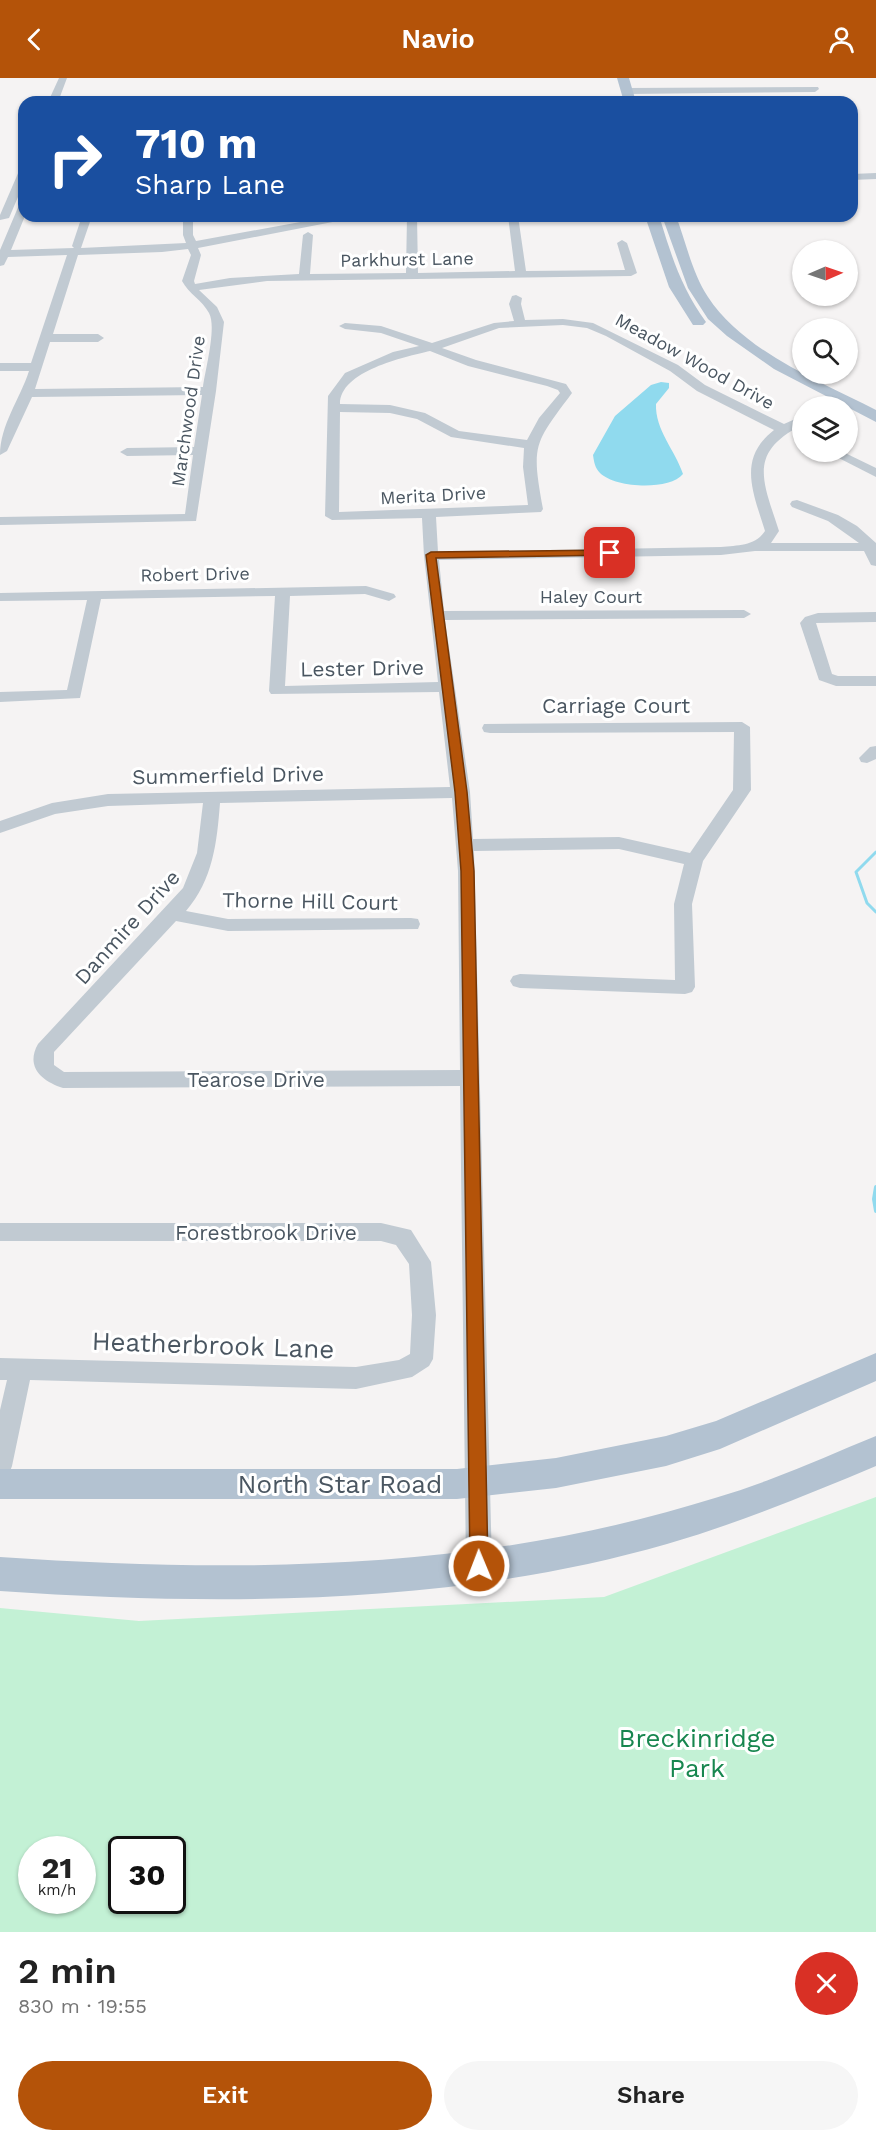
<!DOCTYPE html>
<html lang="en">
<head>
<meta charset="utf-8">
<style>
	:root { --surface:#fff; --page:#f6f6f6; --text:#222; --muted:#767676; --accent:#b45309 }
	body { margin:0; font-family:"Work Sans",sans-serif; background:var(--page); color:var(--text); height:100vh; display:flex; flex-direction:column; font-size:22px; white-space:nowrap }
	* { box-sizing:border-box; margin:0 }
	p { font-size:20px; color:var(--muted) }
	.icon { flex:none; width:33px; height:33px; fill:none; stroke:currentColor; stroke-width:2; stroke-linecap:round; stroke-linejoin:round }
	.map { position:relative; height:1854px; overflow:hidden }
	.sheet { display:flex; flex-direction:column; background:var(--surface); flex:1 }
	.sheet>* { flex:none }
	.guide { position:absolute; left:18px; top:18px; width:840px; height:126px; border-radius:18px; box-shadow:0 2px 4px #0004; background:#1a4fa0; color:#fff; overflow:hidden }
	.needle { width:39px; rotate:88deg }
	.tools { position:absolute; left:792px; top:162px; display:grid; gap:12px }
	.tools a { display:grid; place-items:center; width:66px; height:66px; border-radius:50%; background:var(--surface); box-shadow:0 2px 4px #0004; font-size:30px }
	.speed { position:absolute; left:18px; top:1758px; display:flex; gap:12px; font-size:30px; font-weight:700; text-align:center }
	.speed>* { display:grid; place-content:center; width:78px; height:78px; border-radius:50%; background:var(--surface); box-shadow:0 2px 4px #0004; line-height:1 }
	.speed small { font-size:15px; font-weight:400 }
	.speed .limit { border:3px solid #111; border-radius:9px; background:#fff; color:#111 }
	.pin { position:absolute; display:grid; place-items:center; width:51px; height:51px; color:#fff; margin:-26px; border-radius:12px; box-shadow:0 3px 9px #0006 }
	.me { position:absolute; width:66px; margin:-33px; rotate:359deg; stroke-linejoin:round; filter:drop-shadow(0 0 4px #0008) }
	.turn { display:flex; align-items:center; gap:21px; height:126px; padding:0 18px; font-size:27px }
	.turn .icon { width:78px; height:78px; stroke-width:2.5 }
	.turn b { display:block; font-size:42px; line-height:51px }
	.round { display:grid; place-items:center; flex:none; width:63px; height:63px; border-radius:32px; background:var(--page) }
	.head { display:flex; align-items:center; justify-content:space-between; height:102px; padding:0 18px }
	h1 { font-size:36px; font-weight:600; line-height:45px }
	.action { display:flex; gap:12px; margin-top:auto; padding:12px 18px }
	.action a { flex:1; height:69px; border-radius:36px; background:var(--accent); color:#fff; font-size:24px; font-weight:600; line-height:69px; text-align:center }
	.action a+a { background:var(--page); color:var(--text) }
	header { display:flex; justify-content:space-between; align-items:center; height:78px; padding:0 18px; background:var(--accent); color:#fff; font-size:27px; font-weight:600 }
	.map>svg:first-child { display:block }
	.green { fill:#c3f1d5; fill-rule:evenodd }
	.water { fill:#90daee }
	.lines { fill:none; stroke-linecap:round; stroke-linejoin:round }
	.stream-far1 { stroke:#90daee; stroke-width:3 }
	.stream { stroke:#90daee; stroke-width:4 }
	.minor { fill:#c1cad2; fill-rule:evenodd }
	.major { fill:#b3c2d1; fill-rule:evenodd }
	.route { fill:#b45309; stroke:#753606; stroke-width:1.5 }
	.labels { text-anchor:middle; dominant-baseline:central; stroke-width:6; stroke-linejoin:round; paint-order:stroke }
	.far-street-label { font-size:18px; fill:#4a5661; stroke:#fff }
	.street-label { font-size:21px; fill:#4a5661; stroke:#fff }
	.near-street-label { font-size:26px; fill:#4a5661; stroke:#fff }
	.near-park-label { font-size:26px; fill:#17864f; stroke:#fff }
</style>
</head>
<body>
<header><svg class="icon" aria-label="back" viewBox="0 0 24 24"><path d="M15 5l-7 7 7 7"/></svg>Navio<svg class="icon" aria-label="person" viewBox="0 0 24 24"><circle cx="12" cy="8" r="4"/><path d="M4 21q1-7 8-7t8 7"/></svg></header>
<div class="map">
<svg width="876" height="1854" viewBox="0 0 876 1854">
	<rect width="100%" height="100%" fill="#f5f3f3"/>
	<path class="green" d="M876,1419V1854H0V1530L139,1543L604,1519ZM32,1772H82V1822H32ZM122,1772H172V1822H122Z"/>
	<path class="water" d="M661,304L669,305V310L656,326C655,352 675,372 683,396C669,413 615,410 600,395C595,390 594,384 593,377L615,338L651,307Z"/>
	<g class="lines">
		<path class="stream-far1" d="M876,774L856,794L867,825L876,834"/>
		<path class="stream" d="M876,1109L874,1121L876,1133"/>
		<g class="minor">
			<path d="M59,0H67L58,24H48Z"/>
			<path d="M818,9L819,11L815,14L627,16L623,13L627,10Z"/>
			<path d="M24,90V105L9,140L0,142V137L19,93Z"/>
			<path d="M876,95V101L852,102V96Z"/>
			<path d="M24,124L25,138L11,172L74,170L72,168L82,138H92L81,170L186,165L183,157V138H193V157L196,163L333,138H353L348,141L198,170L201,177L194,203L195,206L230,200L299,196L303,157L308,154L313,157L310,196L406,195L407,138H417L418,195L515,193L508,138H518L526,193L625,192L617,165L622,162L627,165L637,195L631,198L267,203L199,212L217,229L224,244L216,313L196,443L0,447V439L185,436L193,377L127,378L120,374L127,370L194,369L202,317L32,319L7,373L0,377C0,347 20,321 29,293H0V285H31L67,177L8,179L4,187L0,188V172L19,127ZM188,171L191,177L182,203C189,216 202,222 209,235C217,249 205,293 203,309L35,311L50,264H98L104,260L98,256H53L78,177L162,174Z"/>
			<path d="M516,217L522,220L521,226L525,242L563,241L593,245L678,287L705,307L784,346L802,338V347C747,375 763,403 779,453L771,465H859L828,443L792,429L790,426L792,423L797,422L838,437L857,448L876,465V488L871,487L864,473H755L721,477L439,482L444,533L744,532L751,536L744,540L445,542L470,714L473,761L619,759L690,775L733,712L734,654L490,655L484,654L482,650L484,646L742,644L750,649L751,712L703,783L692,826L695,909L692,914L685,916L520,910L513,908L510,903L513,898L520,896L675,902L674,826L684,786L619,771L474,773L492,1488L488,1497L479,1501L470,1497L466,1488L460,1008L63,1010C42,1003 25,989 38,966L183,810L197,775L203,725L108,728L55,736L0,755V743L52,725L108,716L450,709L439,614L271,616L269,613L275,518L101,521L80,620L0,624V614L67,612L87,522L0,523V515L366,508L394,516L396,519L389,523L365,516L290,518L285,608L438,604L424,478L422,440L332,442L325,438L328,318L345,295L393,274L419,268L381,255L345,251L339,248L345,245L381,248L432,265L494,245L514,243L509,226L512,218ZM563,247L587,250L606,258L670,293L697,313L774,352C737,381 753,414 765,453C755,468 738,467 721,469L438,474L436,439L541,434L543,431C531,366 534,366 572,315L566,306L476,282L442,270L499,250ZM430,273L468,288L547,308L558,312L560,315L539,340L527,362L459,353L425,335L390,327L340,326C340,293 404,279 430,273ZM340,334L390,335L417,341L451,359L524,370L523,389L528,427L339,434ZM452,720L458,793L460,992L64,994L54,987V974L176,843L228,853L418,851L420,846L418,841L411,840L228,841L186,833C213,802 217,764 220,725Z"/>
			<path d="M827,374H843L876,390V399Z"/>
			<path d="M876,534V544L816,545L832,596L838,598H876V608H836L819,602L800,545L805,539L818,535Z"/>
			<path d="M876,668V681L867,685L861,684L859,680L870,669Z"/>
			<path d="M0,1145H381L411,1152L431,1184L436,1237L433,1281L429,1288L412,1299L356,1311L30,1302L12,1388L9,1396L0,1400V1332L7,1302H0V1280L356,1289L399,1282L410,1276L412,1237L409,1186L396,1167L381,1163H0Z"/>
		</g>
		<g class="major">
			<path d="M617,0H629L636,24H624Z"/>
			<path d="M662,138H676C686,164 692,195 708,219C743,273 821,304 876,332V344L774,291L727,258L708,241L688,210Z"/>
			<path d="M654,140L661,144C672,180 683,213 706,244L703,247H693L669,209L647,144Z"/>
			<path d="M876,1275V1303L720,1371L666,1388L556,1410L457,1421H0V1391H457L556,1380L666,1358L716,1343Z"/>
			<path d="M876,1358V1388C807,1417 739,1445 667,1466C451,1528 223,1528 0,1513V1479C223,1494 450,1494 667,1434C702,1424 737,1414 771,1401C806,1388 841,1372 876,1358Z"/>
		</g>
	</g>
	<path class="route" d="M610,472L615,475L613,477L436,480L467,714L474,793L488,1488L486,1494L479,1496L473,1494L470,1488L461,793L455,714L426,477L431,474Z"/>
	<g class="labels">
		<g class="far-street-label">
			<text transform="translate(407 181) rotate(-1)">Parkhurst Lane</text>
			<text transform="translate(695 283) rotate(29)">Meadow Wood Drive</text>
			<text transform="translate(188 333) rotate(-82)">Marchwood Drive</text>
			<text transform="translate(433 417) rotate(-3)">Merita Drive</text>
			<text transform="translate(195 496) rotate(-1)">Robert Drive</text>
			<text x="591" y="518">Haley Court</text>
		</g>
		<g class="street-label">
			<text transform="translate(362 590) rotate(-1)">Lester Drive</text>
			<text x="616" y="627">Carriage Court</text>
			<text transform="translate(228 697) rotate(-1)">Summerfield Drive</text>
			<text transform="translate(310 823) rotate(1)">Thorne Hill Court</text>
			<text transform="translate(127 849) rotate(-48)">Danmire Drive</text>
			<text x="256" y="1001">Tearose Drive</text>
			<text x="266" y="1154">Forestbrook Drive</text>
		</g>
		<g class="near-street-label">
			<text transform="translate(213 1267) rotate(2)">Heatherbrook Lane</text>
			<text x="340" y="1406">North Star Road</text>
		</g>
		<g class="near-park-label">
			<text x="697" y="1660">Breckinridge<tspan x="697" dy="30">Park</tspan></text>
		</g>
	</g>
</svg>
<div class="tools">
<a><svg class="needle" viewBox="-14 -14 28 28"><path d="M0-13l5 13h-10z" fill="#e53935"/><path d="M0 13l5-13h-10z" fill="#767676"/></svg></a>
<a><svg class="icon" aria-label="search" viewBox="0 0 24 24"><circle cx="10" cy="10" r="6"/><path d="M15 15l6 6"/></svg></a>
<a><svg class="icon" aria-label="layers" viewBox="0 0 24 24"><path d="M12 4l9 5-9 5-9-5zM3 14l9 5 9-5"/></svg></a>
</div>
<div class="speed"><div>21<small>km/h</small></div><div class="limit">30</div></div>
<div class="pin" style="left:610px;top:475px;background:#d93025"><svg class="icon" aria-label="arrive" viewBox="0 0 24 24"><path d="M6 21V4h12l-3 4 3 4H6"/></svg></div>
<svg class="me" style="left:479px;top:1488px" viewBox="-20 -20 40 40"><circle r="17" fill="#b45309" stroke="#fff" stroke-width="3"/><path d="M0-11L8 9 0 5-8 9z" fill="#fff"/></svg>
<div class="guide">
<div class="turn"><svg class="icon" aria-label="right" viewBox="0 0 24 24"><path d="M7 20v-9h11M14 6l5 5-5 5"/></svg><div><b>710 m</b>Sharp Lane</div></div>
</div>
</div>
<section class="sheet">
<div class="head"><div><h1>2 min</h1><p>830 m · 19:55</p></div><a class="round" style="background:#d93025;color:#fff"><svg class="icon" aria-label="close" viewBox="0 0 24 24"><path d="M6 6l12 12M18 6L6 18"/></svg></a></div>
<div class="action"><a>Exit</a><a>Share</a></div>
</section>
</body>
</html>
